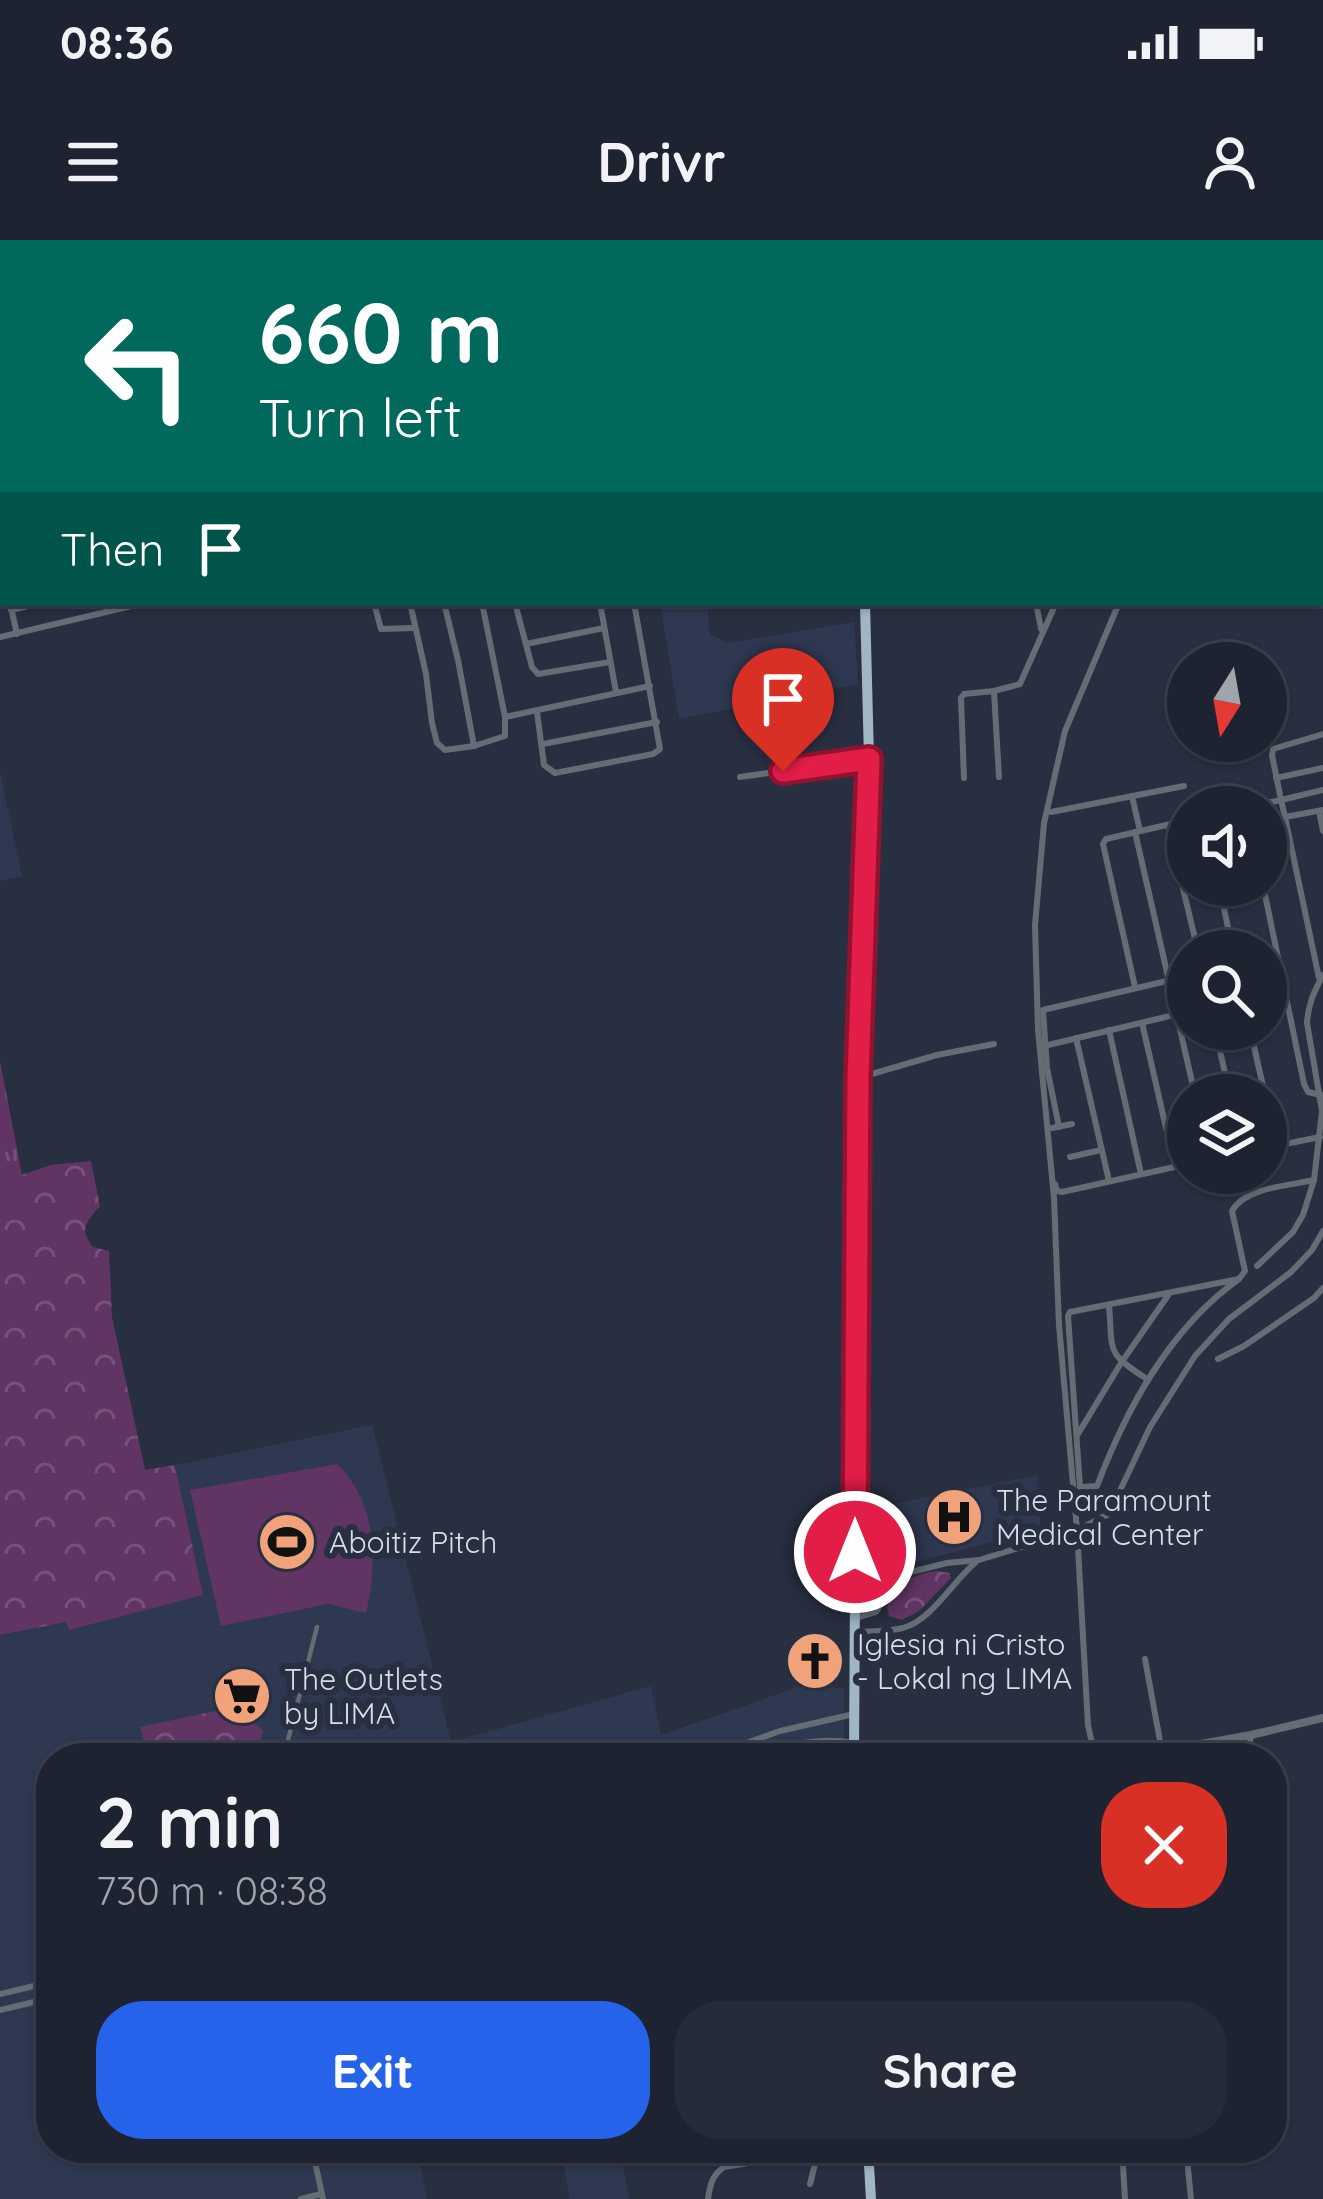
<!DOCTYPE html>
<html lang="en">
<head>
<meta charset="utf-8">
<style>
	:root { --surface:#1e2331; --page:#262b39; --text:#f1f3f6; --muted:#a1a4ab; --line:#3c404d; --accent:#2563eb }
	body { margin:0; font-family:Quicksand,sans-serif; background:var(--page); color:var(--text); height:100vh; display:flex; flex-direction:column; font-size:45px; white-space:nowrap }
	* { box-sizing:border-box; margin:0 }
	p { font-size:39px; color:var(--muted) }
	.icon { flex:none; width:66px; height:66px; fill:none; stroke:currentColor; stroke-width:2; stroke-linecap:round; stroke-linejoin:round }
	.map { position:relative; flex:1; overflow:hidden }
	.side { position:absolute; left:36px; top:1503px; width:1251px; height:420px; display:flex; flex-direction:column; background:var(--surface); border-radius:48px; box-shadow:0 3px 9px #0004,0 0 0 3px var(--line) }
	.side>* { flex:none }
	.hud { position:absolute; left:0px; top:0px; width:1323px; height:366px; box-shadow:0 3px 9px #0004,0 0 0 3px var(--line); background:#00695c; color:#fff; overflow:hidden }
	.needle { width:78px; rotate:191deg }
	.buttons { position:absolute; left:1167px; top:402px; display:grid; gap:24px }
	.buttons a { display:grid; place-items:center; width:120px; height:120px; border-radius:50%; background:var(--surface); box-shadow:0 3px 9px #0004,0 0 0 3px var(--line); font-size:60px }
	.pin { position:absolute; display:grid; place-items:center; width:102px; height:102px; color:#fff; margin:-123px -51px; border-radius:50% 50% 50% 0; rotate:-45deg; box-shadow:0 0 12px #0007 }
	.pin .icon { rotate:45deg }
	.me { position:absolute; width:132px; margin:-66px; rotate:0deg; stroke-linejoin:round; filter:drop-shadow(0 0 9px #0008) }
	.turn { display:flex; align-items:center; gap:42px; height:252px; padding:0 60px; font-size:54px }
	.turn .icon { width:156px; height:156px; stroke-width:2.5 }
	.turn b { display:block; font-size:84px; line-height:102px }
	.then { display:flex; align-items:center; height:114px; padding:0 60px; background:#0003; gap:24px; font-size:45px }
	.round { display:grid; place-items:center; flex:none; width:126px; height:126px; border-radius:48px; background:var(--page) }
	.headline { display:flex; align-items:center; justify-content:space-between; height:204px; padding:0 60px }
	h1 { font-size:72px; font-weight:800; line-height:90px }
	.cta { display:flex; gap:24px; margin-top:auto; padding:24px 60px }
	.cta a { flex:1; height:138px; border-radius:48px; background:var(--accent); color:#fff; font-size:48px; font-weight:800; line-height:138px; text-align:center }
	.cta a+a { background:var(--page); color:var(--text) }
	.status { display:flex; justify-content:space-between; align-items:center; height:84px; padding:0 60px; background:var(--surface); direction:ltr }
	.status svg { height:33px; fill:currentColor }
	header { display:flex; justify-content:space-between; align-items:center; height:156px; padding:0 60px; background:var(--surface); font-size:54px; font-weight:800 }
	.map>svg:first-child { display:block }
	.built { fill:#2e3850 }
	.grass { fill:url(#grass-tufts) }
	.forest { fill:url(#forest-crowns) }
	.pitch { fill:#603564 }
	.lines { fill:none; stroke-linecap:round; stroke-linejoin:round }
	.pedestrian { stroke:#646d74; stroke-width:4.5 }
	.minor { stroke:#646d74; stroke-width:6 }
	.tertiary { stroke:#646d74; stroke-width:8 }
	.secondary { stroke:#818f9a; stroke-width:9 }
	.trunk { stroke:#a1b6c5; stroke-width:10 }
	.route-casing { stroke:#92132f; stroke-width:30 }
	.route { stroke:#e11d48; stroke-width:21 }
	.labels { text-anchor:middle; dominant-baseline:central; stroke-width:12; stroke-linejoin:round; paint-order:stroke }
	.poi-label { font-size:30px; fill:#d8dde9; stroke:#282f41; text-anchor:start }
</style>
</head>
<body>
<div class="status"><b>08:36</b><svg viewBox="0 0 49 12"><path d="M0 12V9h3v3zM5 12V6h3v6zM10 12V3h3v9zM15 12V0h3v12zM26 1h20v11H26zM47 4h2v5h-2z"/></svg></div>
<header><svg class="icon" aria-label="menu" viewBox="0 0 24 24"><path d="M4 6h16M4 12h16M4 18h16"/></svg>Drivr<svg class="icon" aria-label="person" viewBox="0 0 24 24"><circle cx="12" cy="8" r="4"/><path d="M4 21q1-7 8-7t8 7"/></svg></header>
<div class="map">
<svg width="1323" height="1959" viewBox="0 0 1323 1959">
	<defs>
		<pattern id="grass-tufts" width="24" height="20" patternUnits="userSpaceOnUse" patternTransform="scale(3)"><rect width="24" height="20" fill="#603564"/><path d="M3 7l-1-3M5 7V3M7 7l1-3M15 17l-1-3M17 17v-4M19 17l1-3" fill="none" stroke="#76527a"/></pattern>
		<pattern id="forest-crowns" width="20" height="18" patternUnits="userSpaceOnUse" patternTransform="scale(3)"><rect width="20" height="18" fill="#603564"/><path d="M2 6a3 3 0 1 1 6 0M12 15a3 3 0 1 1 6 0" fill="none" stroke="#76527a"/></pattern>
	</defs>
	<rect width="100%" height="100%" fill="#282f41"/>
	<g class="built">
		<path d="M0,0H301V3H3V196L0,197Z"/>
		<path d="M910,0H1263L1262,3H910Z"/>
		<path d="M660,363H707L710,394L728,403L854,382L858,444L679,479Z"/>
		<path d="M0,531L22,636L0,641Z"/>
		<path d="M372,1185L451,1502L651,1446L661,1495L798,1447L844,1448V1518H51V1908H417L427,1959H0V1395L67,1382L68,1389L203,1355L175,1225Z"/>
		<path d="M1037,1235L1041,1290L867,1334L868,1269Z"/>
		<path d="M560,1908H610L619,1911L630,1959H570Z"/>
	</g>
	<g class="grass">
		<path d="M0,821L22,935L0,942Z"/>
		<path d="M906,1305L911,1323L909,1326L867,1334V1316Z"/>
	</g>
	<g class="forest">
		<path d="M91,921L100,966C86,983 79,988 93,1007L109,1011L112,1077L145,1230L175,1225L203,1355L69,1390L66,1382L0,1395V942L51,925Z"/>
		<path d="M938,1331L949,1333L951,1338L919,1371L902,1380L889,1376L887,1368C896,1342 912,1334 938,1331Z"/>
		<path d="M234,1467L263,1490L257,1513L147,1511L140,1487Z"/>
	</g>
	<path class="pitch" d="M337,1224C377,1261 378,1324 366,1373L328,1364L221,1386L190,1250Z"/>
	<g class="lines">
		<path class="pedestrian" d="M287,1518V1504L317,1387"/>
		<g class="minor">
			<path d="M111,0L112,3"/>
			<path d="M1295,3L1297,0"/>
			<path d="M0,183H3"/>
			<path d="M0,214H3"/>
			<path d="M0,263L3,262"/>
			<path d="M0,319L3,332"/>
			<path d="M10,363L17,394"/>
			<path d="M374,363L381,389L414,388"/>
			<path d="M410,363L426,434L432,483L437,503L445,510L474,506L505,496V477L482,363"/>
			<path d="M444,363L458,420L474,506"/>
			<path d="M515,363L532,427L538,434L610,422"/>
			<path d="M600,363L616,452"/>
			<path d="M1036,363L1041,389"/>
			<path d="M11,370L41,363"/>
			<path d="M0,397L144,363"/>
			<path d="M526,404L604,388"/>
			<path d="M994,451L999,537"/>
			<path d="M537,472L544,525L555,533L653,514L660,509L634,363"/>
			<path d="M505,477L650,446"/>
			<path d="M543,504L657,482"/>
			<path d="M740,537L867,519"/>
			<path d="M964,538L961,458L964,454L994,451L1020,444L1056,363"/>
			<path d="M1276,538L1323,528"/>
			<path d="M1323,550L1281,560L1285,577L1323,570"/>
			<path d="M1132,556L1140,591"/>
			<path d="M1248,567L1281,560L1272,515L1273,509L1323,494"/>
			<path d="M1319,571L1323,591"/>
			<path d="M1051,572L1184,546"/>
			<path d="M1285,577L1319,738"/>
			<path d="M1168,586L1198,711"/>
			<path d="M1135,592L1195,855"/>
			<path d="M1219,645L1233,711"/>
			<path d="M1263,645L1304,844L1308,852L1321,855"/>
			<path d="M1266,731L1282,727"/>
			<path d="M1135,747L1103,604L1106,599L1188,580"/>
			<path d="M1142,783L1175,927"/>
			<path d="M1215,789L1230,855"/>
			<path d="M1250,789L1265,855"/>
			<path d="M1109,790L1141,934"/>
			<path d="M1076,798L1109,941"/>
			<path d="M1044,806L1178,774"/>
			<path d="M858,838L937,815L994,804"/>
			<path d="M1266,861L1276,906"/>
			<path d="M1059,887L1047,828L1043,770L1171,740"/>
			<path d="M1052,888L1072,884"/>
			<path d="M1266,908L1320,897"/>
			<path d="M1070,917L1101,910"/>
			<path d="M1055,944L1057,951L1062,952L1188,924"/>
			<path d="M1257,1026L1293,992L1303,975L1314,940L1322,871L1307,783C1308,764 1314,752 1323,735"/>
			<path d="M1239,1039C1170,1088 1127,1167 1097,1246L1080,1247L1068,1076L1070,1072L1239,1039L1245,1031L1232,971C1245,947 1289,946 1314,940"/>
			<path d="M1109,1065C1113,1113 1105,1112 1147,1139"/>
			<path d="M1218,1119L1244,1106L1314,1058L1323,1048"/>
			<path d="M1078,1194L1121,1123L1169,1054"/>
			<path d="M856,1378L876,1372L893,1344L911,1332L947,1323L979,1320L1077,1290L1109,1274L1150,1187L1195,1116L1229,1079L1291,1032L1312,1010L1323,991"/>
			<path d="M855,1392C870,1391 888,1392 903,1388C933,1379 952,1342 975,1323"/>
			<path d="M1145,1419L1162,1512"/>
			<path d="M500,1518C525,1502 547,1506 573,1518"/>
			<path d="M705,1518L780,1491L854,1474"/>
			<path d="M747,1518C782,1506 817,1496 854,1503"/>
			<path d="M1095,1518L1088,1485L1077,1290L1059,1085L1054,958L1038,790L1035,685L1044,583L1065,491L1119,363"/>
			<path d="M1247,1518L1251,1495"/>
			<path d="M0,1754L51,1742"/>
			<path d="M0,1770L51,1758"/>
			<path d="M312,1908L323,1959"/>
			<path d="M1122,1908L1125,1959"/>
			<path d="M1186,1908L1191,1959"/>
			<path d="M606,1922L621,1908"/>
			<path d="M810,1944L818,1912"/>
			<path d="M301,1959L321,1954"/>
			<path d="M708,1959C710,1945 712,1935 724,1927L839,1908"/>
		</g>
		<path class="tertiary" d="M1123,1518L1251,1495L1323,1478"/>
		<path class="secondary" d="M1320,158H1323"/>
		<g class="trunk">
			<path d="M860,0V3"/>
			<path d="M854,1518L858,838L869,519L865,363"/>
			<path d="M868,1908L871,1959"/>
		</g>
	</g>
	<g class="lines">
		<defs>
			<path id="route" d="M783,531L869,519L858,838L855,1312"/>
		</defs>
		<use href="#route" class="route-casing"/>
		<use href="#route" class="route"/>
	</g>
	<defs>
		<symbol id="hospital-disc" viewBox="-11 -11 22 22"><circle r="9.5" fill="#f0a27a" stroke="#282f41"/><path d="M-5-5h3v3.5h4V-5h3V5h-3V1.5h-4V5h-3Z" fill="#111"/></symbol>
		<symbol id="stadium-disc" viewBox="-11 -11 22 22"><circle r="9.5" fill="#f0a27a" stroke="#282f41"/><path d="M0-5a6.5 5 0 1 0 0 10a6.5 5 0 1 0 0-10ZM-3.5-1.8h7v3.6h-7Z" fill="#111"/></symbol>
		<symbol id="church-disc" viewBox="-11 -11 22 22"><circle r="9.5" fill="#f0a27a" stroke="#282f41"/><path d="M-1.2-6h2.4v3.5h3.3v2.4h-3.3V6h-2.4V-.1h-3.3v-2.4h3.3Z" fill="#111"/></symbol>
		<symbol id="supermarket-disc" viewBox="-11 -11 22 22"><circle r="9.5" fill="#f0a27a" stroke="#282f41"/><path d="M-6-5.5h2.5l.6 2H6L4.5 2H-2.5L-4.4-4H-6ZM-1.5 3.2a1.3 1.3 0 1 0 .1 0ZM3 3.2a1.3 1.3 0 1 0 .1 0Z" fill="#111"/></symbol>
	</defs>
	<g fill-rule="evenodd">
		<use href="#hospital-disc" x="921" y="1244" width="66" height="66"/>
		<use href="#stadium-disc" x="254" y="1269" width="66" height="66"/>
		<use href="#church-disc" x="782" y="1388" width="66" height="66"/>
		<use href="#supermarket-disc" x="209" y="1423" width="66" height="66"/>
	</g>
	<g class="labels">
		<g class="poi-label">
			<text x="996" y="1260">The Paramount<tspan x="996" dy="34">Medical Center</tspan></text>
			<text x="329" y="1302">Aboitiz Pitch</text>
			<text x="857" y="1404">Iglesia ni Cristo<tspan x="857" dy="34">- Lokal ng LIMA</tspan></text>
			<text x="284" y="1439">The Outlets<tspan x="284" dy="34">by LIMA</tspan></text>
		</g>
	</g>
</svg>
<div class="buttons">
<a><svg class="needle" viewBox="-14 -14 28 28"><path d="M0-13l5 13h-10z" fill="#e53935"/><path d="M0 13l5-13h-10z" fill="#a1a4ab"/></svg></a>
<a><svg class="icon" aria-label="sound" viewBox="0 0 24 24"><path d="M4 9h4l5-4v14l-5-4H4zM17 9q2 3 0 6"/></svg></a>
<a><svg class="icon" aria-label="search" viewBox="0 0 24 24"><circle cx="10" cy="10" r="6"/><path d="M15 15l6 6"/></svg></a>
<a><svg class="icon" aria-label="layers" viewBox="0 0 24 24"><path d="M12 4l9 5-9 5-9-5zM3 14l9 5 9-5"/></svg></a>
</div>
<div class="pin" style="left:783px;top:531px;background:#d93025"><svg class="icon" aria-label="arrive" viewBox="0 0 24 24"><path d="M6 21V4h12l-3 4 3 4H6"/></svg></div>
<svg class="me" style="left:855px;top:1312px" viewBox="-20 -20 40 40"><circle r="17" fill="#e11d48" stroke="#fff" stroke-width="3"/><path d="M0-11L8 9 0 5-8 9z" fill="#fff"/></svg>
<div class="hud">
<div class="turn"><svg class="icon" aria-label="left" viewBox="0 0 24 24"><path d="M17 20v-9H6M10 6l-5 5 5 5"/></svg><div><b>660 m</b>Turn left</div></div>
<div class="then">Then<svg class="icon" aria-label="arrive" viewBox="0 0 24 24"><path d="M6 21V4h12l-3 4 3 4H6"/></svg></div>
</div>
<section class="side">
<div class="headline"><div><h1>2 min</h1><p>730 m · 08:38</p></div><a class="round" style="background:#d93025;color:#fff"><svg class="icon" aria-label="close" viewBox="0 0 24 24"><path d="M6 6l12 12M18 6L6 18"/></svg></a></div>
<div class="cta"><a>Exit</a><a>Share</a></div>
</section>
</div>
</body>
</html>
